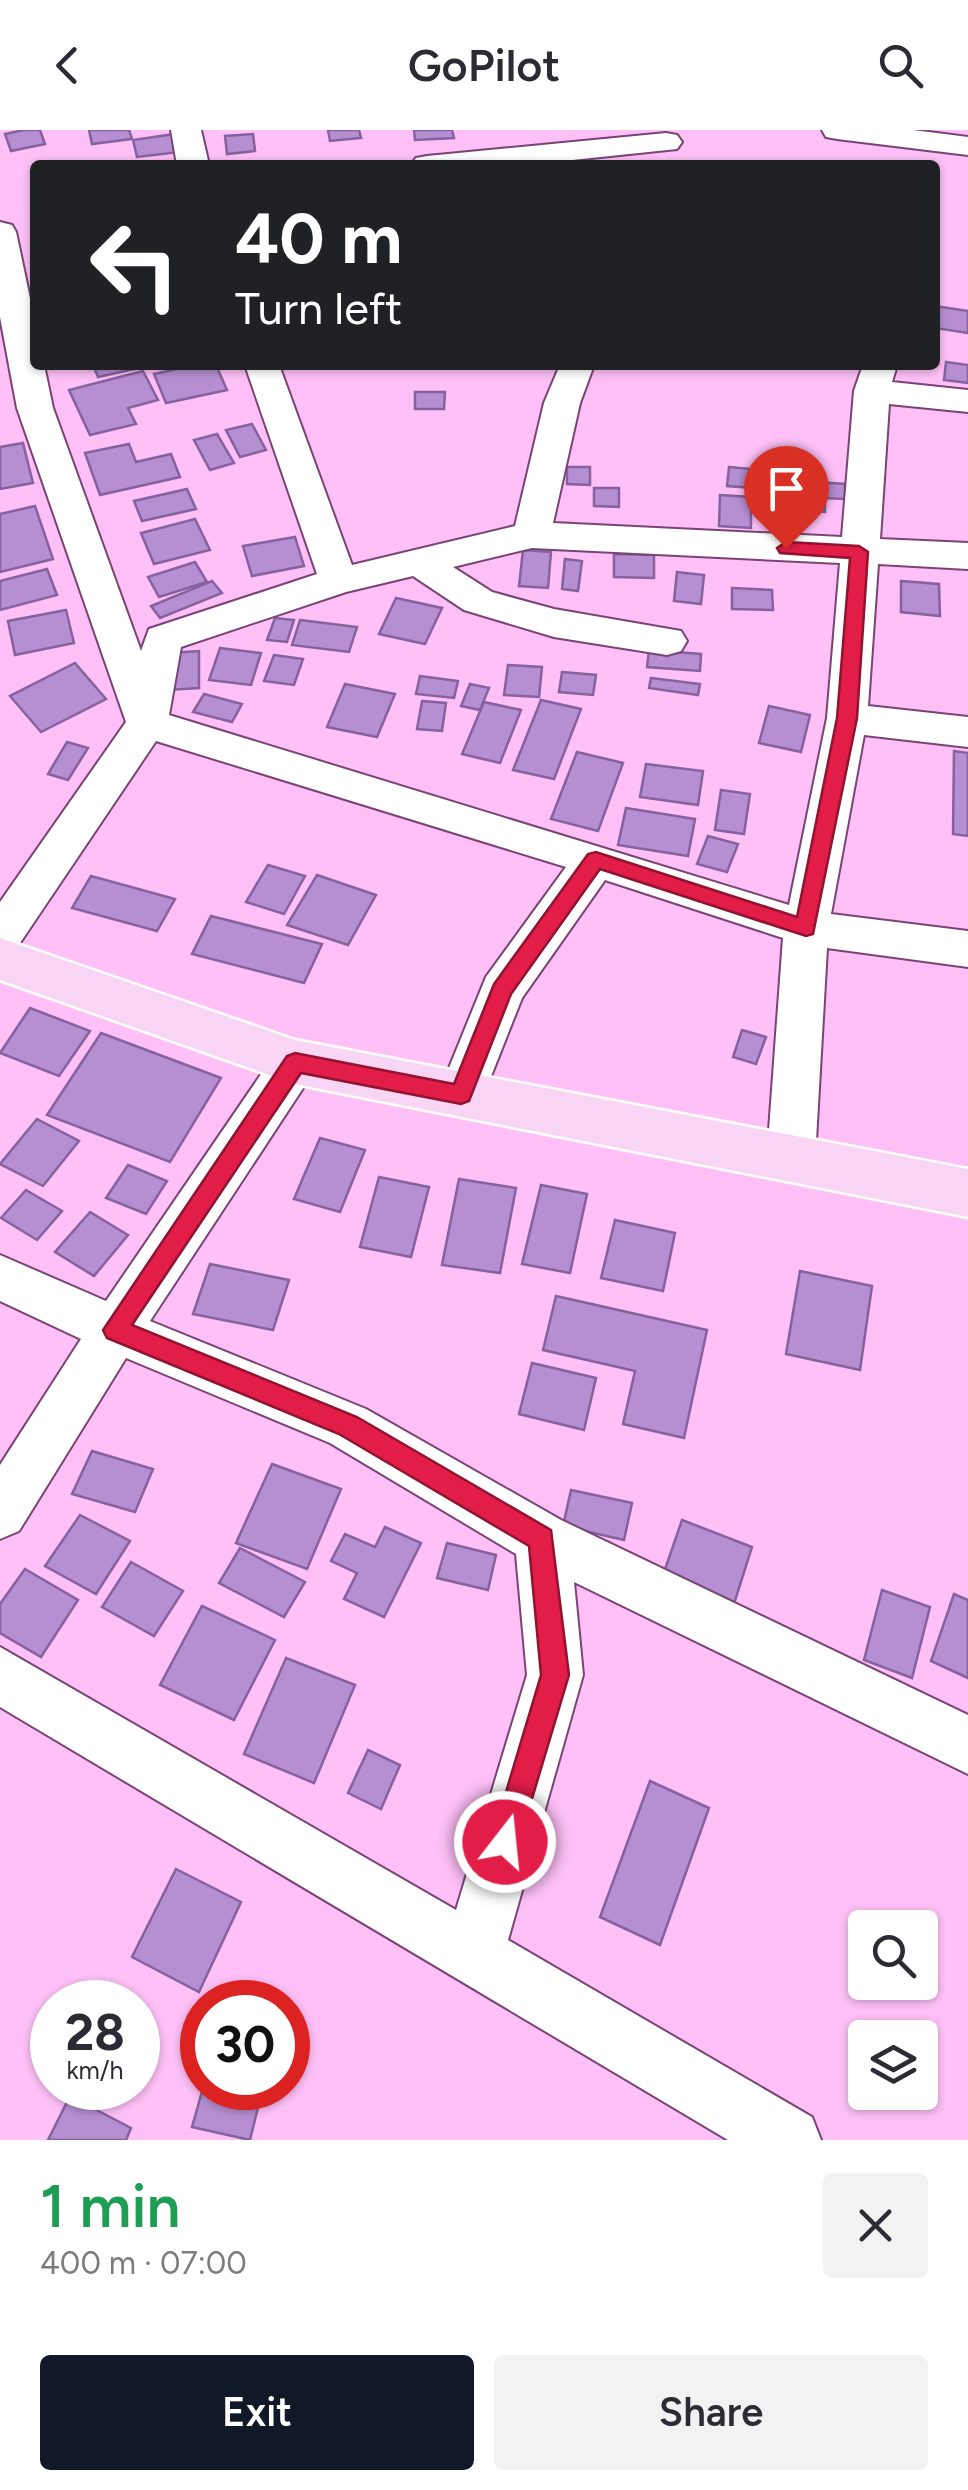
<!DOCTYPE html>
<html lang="en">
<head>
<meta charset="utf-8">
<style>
	:root { --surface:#fff; --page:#f2f2f3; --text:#2b2b33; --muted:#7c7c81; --accent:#111827 }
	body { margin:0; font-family:Figtree,sans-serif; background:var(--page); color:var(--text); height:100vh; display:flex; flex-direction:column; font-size:38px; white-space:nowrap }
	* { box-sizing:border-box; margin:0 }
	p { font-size:32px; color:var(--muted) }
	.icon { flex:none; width:55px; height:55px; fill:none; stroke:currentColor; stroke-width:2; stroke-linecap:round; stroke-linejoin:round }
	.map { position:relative; height:2010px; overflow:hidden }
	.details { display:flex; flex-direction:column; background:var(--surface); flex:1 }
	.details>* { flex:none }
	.guide { position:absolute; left:30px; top:30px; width:910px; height:210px; border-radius:10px; box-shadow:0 2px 8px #0004; background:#202124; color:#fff; overflow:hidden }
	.fabs { position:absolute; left:848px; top:1780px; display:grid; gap:20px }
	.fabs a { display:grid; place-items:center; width:90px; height:90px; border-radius:10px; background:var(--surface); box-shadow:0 2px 8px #0004; font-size:50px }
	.speed { position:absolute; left:30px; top:1850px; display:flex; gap:20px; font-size:50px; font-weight:700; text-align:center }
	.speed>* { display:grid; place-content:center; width:130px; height:130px; border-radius:50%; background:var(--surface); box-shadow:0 2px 8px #0004; line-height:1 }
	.speed small { font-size:25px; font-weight:400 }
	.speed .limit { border:15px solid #d22; background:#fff; color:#111 }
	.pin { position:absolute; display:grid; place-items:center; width:85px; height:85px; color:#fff; margin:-102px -42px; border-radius:50% 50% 50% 0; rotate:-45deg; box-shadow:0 0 10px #0007 }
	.pin .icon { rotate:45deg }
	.me { position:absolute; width:110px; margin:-55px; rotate:16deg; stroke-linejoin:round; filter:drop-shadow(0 0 8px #0008) }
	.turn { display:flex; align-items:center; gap:35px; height:210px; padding:0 40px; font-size:45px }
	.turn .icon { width:130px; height:130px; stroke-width:2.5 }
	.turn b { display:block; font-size:70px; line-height:85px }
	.round { display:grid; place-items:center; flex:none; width:105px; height:105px; border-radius:10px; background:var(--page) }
	.summary { display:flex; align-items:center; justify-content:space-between; height:170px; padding:0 40px }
	h1 { font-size:60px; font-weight:600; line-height:75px; color:#1e9e55 }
	.action { display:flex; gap:20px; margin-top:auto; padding:20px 40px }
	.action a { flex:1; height:115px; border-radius:10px; background:var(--accent); color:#fff; font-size:40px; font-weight:600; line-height:115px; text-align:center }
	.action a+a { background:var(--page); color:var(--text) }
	header { display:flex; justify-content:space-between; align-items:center; height:130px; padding:0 40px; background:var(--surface); font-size:45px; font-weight:600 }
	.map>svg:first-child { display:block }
	.building { fill:#b68fd2; stroke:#85629f; stroke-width:2.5 }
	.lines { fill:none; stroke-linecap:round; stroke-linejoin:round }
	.minor-casing { stroke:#794475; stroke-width:4 }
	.major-casing { stroke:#fff; stroke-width:5 }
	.minor { fill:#fff; fill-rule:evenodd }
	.major { fill:#f9d5f5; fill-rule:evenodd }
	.route { fill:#e11d48; stroke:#92132f; stroke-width:2.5 }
</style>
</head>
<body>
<header><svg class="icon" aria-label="back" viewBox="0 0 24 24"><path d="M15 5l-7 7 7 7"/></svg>GoPilot<svg class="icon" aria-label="search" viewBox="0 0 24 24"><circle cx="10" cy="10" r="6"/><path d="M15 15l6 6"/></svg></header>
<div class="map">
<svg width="968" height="2010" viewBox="0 0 968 2010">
	<rect width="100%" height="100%" fill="#fec0f7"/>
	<g class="building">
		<path d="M24,0H40L45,14L11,21L5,4Z"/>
		<path d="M89,0H129L132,9L92,14Z"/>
		<path d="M328,0H359L361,8L330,11Z"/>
		<path d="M414,0H452L454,8L415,10Z"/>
		<path d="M175,4L180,22L137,27L133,10Z"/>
		<path d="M253,4L255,21L227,24L225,6Z"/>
		<path d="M935,176L968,181V203L935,198Z"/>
		<path d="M946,232L968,235V253L944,250Z"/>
		<path d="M93,235H153L98,247Z"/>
		<path d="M195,235H216L227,260L166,273L154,244Z"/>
		<path d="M143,241L158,270L128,278L136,294L90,305L69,260Z"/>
		<path d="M415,262H445L444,279H415Z"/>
		<path d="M252,294L266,320L240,327L226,300Z"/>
		<path d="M217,304L234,333L210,340L194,310Z"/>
		<path d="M23,313L33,353L0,359V317Z"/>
		<path d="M129,314L136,332L171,324L180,347L100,365L85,323Z"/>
		<path d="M567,337H590V355L567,354Z"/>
		<path d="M729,337L782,342L781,360L727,356Z"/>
		<path d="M789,350L845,354V369L825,368V382L789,379Z"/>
		<path d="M594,358H619V377L594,376Z"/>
		<path d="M187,359L196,379L142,391L134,371Z"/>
		<path d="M720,365L751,367V398L719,396Z"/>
		<path d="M35,376L53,429L0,442V384Z"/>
		<path d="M195,389L210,420L154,434L141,403Z"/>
		<path d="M295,407L304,436L252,446L243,416Z"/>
		<path d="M523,420L551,422L548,458L519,456Z"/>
		<path d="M614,424L654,425V448L614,447Z"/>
		<path d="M565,429L582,431L578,461L562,459Z"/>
		<path d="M195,432L207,452L159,467L148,447Z"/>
		<path d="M47,439L57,465L0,480V451Z"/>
		<path d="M677,442L704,445L701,474L674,471Z"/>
		<path d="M212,451L222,463L160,488L151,476Z"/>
		<path d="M901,451L939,454L940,486L901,482Z"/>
		<path d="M732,458L772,460L773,480L732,479Z"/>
		<path d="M396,468L442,478L425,514L379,504Z"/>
		<path d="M66,480L74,513L15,525L8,491Z"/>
		<path d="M275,488L294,490L287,512L267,510Z"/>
		<path d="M300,490L357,497L349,522L292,515Z"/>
		<path d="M220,518L261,523L251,555L209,550Z"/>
		<path d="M649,520L701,524L700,541L647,537Z"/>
		<path d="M199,521V558L168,560L169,523Z"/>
		<path d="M274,525L303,529L294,555L264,551Z"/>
		<path d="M75,533L106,569L41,602L10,566Z"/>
		<path d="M508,535L542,537L539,567L504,565Z"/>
		<path d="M562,542L596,545L593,565L559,562Z"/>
		<path d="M420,546L458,551L454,568L416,564Z"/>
		<path d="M651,548L700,554L698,565L649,558Z"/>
		<path d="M345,554L395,564L377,607L327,597Z"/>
		<path d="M470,554L489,558L480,580L461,576Z"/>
		<path d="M204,564L242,574L232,592L193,582Z"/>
		<path d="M541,570L581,579L554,649L513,640Z"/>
		<path d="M422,571L446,573L442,601L417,599Z"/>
		<path d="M484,572L521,580L500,633L462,624Z"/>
		<path d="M769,576L810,585L801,622L759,613Z"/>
		<path d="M67,612L88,618L68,650L48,644Z"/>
		<path d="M954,621L968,623V706L953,704Z"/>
		<path d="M577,622L623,633L598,701L551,689Z"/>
		<path d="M646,634L703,641L698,675L640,667Z"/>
		<path d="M721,660L750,664L744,704L715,700Z"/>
		<path d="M626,678L695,689L688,726L618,715Z"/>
		<path d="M708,706L738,714L727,742L697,734Z"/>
		<path d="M268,735L305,746L284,784L246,772Z"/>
		<path d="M317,745L376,765L348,815L287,795Z"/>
		<path d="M91,746L175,769L157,801L72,778Z"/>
		<path d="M211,786L322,814L304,853L192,824Z"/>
		<path d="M30,878L90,901L59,946L0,923Z"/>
		<path d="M742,900L766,907L756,934L733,927Z"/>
		<path d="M101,903L221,948L170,1032L47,985Z"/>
		<path d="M37,989L79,1011L43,1056L0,1034Z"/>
		<path d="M320,1008L365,1020L340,1082L294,1069Z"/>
		<path d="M128,1035L167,1051L146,1084L106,1068Z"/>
		<path d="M379,1047L429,1057L411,1127L360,1117Z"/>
		<path d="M459,1049L516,1058L500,1143L442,1135Z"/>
		<path d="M541,1055L587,1064L570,1143L522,1134Z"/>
		<path d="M26,1060L62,1081L37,1110L1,1088Z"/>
		<path d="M90,1082L128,1105L94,1146L55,1122Z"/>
		<path d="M615,1090L675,1103L663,1161L601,1148Z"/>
		<path d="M210,1134L289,1150L273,1200L193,1184Z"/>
		<path d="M800,1141L872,1156L860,1240L786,1224Z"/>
		<path d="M556,1166L707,1200L684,1308L623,1294L635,1241L543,1220Z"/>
		<path d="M532,1233L596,1248L584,1300L519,1284Z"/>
		<path d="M92,1321L153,1339L135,1382L72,1364Z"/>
		<path d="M272,1334L341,1359L307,1439L236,1413Z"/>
		<path d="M571,1360L632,1373L624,1410L563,1396Z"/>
		<path d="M80,1385L130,1411L96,1464L45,1436Z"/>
		<path d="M682,1390L752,1417L734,1474L662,1448Z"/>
		<path d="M385,1397L421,1413L384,1487L344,1469L357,1443L331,1431L345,1404L375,1417Z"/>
		<path d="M447,1413L496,1425L488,1460L437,1448Z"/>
		<path d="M240,1418L305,1452L284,1487L219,1453Z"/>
		<path d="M131,1432L183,1461L154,1506L102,1477Z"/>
		<path d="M25,1439L78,1470L41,1527L0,1503V1474Z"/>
		<path d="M882,1460L930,1477L912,1548L864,1530Z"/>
		<path d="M954,1464L968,1470V1548L931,1531Z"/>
		<path d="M202,1476L275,1510L234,1590L160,1555Z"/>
		<path d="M286,1528L355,1555L314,1653L244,1624Z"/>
		<path d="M368,1620L400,1635L381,1679L348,1663Z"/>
		<path d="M650,1651L709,1678L660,1815L600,1787Z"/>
		<path d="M176,1739L241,1772L199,1862L132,1827Z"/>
		<path d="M203,1958L262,1961L250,2010L192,1997Z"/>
		<path d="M70,1966L131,1998L126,2010H48Z"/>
	</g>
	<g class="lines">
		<defs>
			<g id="minor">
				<path d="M171,0H201L209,35H177Z"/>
				<path d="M822,0H913L968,7V25L837,9L826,7Z"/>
				<path d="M666,3L677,5L682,12L677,19L525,35H411L416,28L427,26Z"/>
				<path d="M0,92L12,95L16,102L35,192V235H44L53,278L141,521L149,499L317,444L245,235H279L352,435L515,396L544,273L560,235H594L580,273L553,393L842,407L854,261L863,235H897L892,252L968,260V282L889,274L880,409L968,413V439L878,434L868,576L968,587V617L864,605L831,784L968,801V837L827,818L815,1028L808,1042L791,1048L774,1042L767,1028L783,808L605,750L522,868L478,979L461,985L444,979L438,965L486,847L566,737L156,611L16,819L0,824V772L126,592L17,278L0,187ZM532,418L840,433L827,588L789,775L169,585L181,517L346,462L413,446L464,480L554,507L667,525L681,521L687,511L681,501L554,479L492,462L453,437Z"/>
				<path d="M295,913L311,918L318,932L311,946L150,1191L366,1279L561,1390L968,1585V1644L574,1452L583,1545L508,1810L812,1987L821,2010H728L0,1577V1517L456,1780L527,1545L516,1424L330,1313L126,1228L19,1401L0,1409V1335L81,1209L0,1171V1125L106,1171L279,918Z"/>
			</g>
			<path id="major" d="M0,808L295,910L968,1039V1087L295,954L0,850Z"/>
		</defs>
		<use href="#minor" class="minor-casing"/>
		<use href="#major" class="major-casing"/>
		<use href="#minor" class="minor"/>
		<use href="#major" class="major"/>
	</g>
	<path class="route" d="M786,412L859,416L868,422L857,588L813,804L806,806L600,739L511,864L469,971L461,974L301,943L132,1195L357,1287L551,1400L569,1545L519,1712L515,1722L505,1726L495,1722L491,1712L541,1545L529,1416L339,1304L107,1208L103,1200L287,926L295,923L454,954L494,854L588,724L596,722L797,787L837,588L850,428L780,423L777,418Z"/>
</svg>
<div class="fabs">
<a><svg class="icon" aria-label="search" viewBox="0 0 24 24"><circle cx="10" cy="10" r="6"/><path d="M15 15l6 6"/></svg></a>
<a><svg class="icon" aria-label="layers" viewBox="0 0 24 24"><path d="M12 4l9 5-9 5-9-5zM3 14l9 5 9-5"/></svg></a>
</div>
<div class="speed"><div>28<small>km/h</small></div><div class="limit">30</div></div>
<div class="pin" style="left:786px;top:418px;background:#d93025"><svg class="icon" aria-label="arrive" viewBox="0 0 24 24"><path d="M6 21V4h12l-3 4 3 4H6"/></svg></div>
<svg class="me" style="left:505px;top:1712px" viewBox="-20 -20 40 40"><circle r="17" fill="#e11d48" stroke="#fff" stroke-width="3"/><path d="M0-11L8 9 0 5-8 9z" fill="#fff"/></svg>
<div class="guide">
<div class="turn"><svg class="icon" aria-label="left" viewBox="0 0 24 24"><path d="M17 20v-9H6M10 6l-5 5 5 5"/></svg><div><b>40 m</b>Turn left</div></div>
</div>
</div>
<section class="details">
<div class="summary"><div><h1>1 min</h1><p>400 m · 07:00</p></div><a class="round"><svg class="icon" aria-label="close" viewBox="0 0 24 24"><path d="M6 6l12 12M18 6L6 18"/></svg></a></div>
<div class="action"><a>Exit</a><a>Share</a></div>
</section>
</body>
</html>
